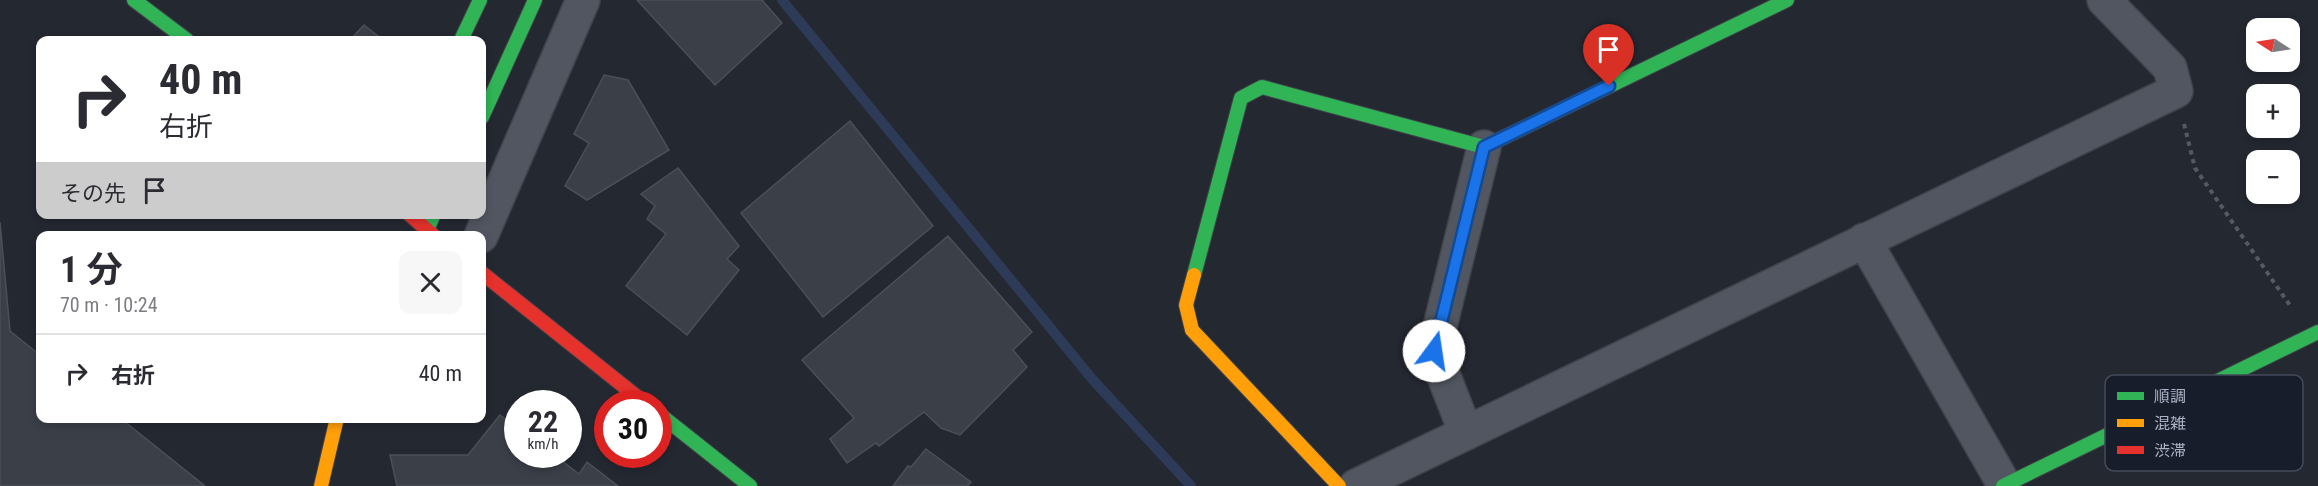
<!DOCTYPE html>
<html lang="ja">
<head>
<meta charset="utf-8">
<style>
	:root { --surface:#fff; --page:#f7f7f7; --text:#2b2b33; --muted:#7c7c81; --line:#e1e1e2 }
	body { margin:0; font-family:"Roboto Condensed","Noto Sans JP",sans-serif; background:var(--page); color:var(--text); height:100vh; display:flex; flex-direction:column; font-size:22px; white-space:nowrap }
	* { box-sizing:border-box; margin:0 }
	p { font-size:20px; color:var(--muted) }
	.icon { flex:none; width:33px; height:33px; fill:none; stroke:currentColor; stroke-width:2; stroke-linecap:round; stroke-linejoin:round }
	.map { position:relative; flex:1; overflow:hidden }
	.side { position:absolute; left:36px; top:231px; width:450px; height:192px; display:flex; flex-direction:column; background:var(--surface); border-radius:12px; box-shadow:0 3px 9px #0003 }
	.side>* { flex:none }
	.banner { position:absolute; left:36px; top:36px; width:450px; height:183px; border-radius:12px; box-shadow:0 3px 9px #0003; background:#fff; color:var(--text); overflow:hidden }
	.needle { width:39px; rotate:282deg }
	.controls { position:absolute; left:2246px; top:18px; display:grid; gap:12px }
	.controls a { display:grid; place-items:center; width:54px; height:54px; border-radius:12px; background:var(--surface); box-shadow:0 3px 9px #0003; font-size:30px }
	.speed { position:absolute; left:504px; top:390px; display:flex; gap:12px; font-size:30px; font-weight:700; text-align:center }
	.speed>* { display:grid; place-content:center; width:78px; height:78px; border-radius:50%; background:var(--surface); box-shadow:0 3px 9px #0003; line-height:1 }
	.speed small { font-size:15px; font-weight:400 }
	.speed .limit { border:9px solid #d22; background:#fff; color:#111 }
	.pin { position:absolute; display:grid; place-items:center; width:51px; height:51px; color:#fff; margin:-62px -26px; border-radius:50% 50% 50% 0; rotate:-45deg; box-shadow:0 0 6px #0007 }
	.pin .icon { rotate:45deg }
	.me { position:absolute; width:66px; margin:-33px; rotate:14deg; stroke-linejoin:round; filter:drop-shadow(0 0 4px #0008) }
	.turn { display:flex; align-items:center; gap:21px; height:126px; padding:0 24px; font-size:27px }
	.turn .icon { width:78px; height:78px; stroke-width:2.5 }
	.turn b { display:block; font-size:42px; line-height:51px }
	.then { display:flex; align-items:center; height:57px; padding:0 24px; background:#0003; gap:12px; font-size:22px }
	.round { display:grid; place-items:center; flex:none; width:63px; height:63px; border-radius:12px; background:var(--page) }
	.overview { display:flex; align-items:center; justify-content:space-between; height:102px; padding:0 24px }
	h1 { font-size:36px; font-weight:700; line-height:45px }
	ul { padding:0; list-style:none }
	li { display:flex; align-items:center; gap:18px; height:78px; padding:0 24px; border-top:2px solid var(--line) }
	li div { flex:1 }
	li b { display:block; font-size:22px }
	li em { font-style:normal }
	.map>svg:first-child { display:block }
	.lines { fill:none; stroke-linecap:round; stroke-linejoin:round }
	.stream { stroke:#2d3b59; stroke-width:10 }
	.building { fill:#3b3f48; stroke:#4b4f5a; stroke-width:1.5 }
	.street-casing { stroke:#40434a; stroke-width:36 }
	.fast-casing { stroke:#40434a; stroke-width:16 }
	.slow-casing { stroke:#40434a; stroke-width:16 }
	.jam-casing { stroke:#40434a; stroke-width:16 }
	.path { stroke:#555a62; stroke-width:4; stroke-dasharray:4.5 4.5; stroke-linecap:butt }
	.street { stroke:#525660; stroke-width:33 }
	.fast { stroke:#30b455; stroke-width:14 }
	.slow { stroke:#ff9f0a; stroke-width:14 }
	.jam { stroke:#e5322d; stroke-width:14 }
	.route-casing { stroke:#114b97; stroke-width:15 }
	.route { stroke:#1a73e8; stroke-width:10 }
	.key { fill:#171d2b; stroke:#434a59; stroke-width:1.5 }
	.key-label { font-size:16px; fill:#abb2c5 }
</style>
</head>
<body>
<div class="map">
<svg width="2318" height="486" viewBox="0 0 2318 486">
	<rect width="100%" height="100%" fill="#242831"/>
	<g class="lines">
		<path class="stream" d="M782,0L1093,380L1191,486"/>
	</g>
	<g class="building">
		<path d="M637,0H762L782,23L715,85Z"/>
		<path d="M364,25L383,40H350Z"/>
		<path d="M604,75L628,80L669,150L587,200L565,186L589,143L574,134Z"/>
		<path d="M850,121L933,226L823,317L741,213Z"/>
		<path d="M678,168L739,246L727,259L739,270L687,335L626,286L666,234L647,219L655,206L641,194Z"/>
		<path d="M0,222L10,331L40,355V418H120L205,486H0Z"/>
		<path d="M948,236L1032,332L1013,350L1027,367L960,435L941,428L924,412L879,446L876,443L847,463L830,439L854,418L802,360Z"/>
		<path d="M500,415L518,428V454H553L579,474L587,462L618,486H397L390,455H468Z"/>
		<path d="M926,449L971,482L967,486H893L908,466L911,467Z"/>
	</g>
	<g class="lines">
		<defs>
			<g id="street">
				<path d="M481,236L583,0"/>
				<path d="M1864,240L2005,486"/>
				<path d="M1466,433L1434,351L1484,147"/>
				<path d="M1356,486L2176,91L2170,68L2104,0"/>
			</g>
			<g id="fast">
				<path d="M134,0L187,40"/>
				<path d="M461,40L480,0"/>
				<path d="M482,117L535,0"/>
				<path d="M427,230L434,214"/>
				<path d="M1194,275L1241,98L1262,87L1484,147L1787,0"/>
				<path d="M658,413L750,486"/>
				<path d="M2003,486L2318,332"/>
			</g>
			<g id="slow">
				<path d="M1194,275L1186,305L1192,330L1339,486"/>
				<path d="M321,486L337,418"/>
			</g>
			<g id="jam">
				<path d="M409,214L434,236"/>
				<path d="M482,273L646,404"/>
			</g>
		</defs>
		<use href="#street" class="street-casing"/>
		<use href="#fast" class="fast-casing"/>
		<use href="#slow" class="slow-casing"/>
		<use href="#jam" class="jam-casing"/>
		<path class="path" d="M2184,124L2195,168L2291,307"/>
		<use href="#street" class="street"/>
		<use href="#fast" class="fast"/>
		<use href="#slow" class="slow"/>
		<use href="#jam" class="jam"/>
	</g>
	<g class="lines">
		<defs>
			<path id="route" d="M1434,351L1484,147L1609,86"/>
		</defs>
		<use href="#route" class="route-casing"/>
		<use href="#route" class="route"/>
	</g>
	<rect x="2105" y="375" width="198" height="96" rx="9" class="key"/>
	<rect x="2117" y="392" width="27" height="8" fill="#30b455"/>
	<rect x="2117" y="419" width="27" height="8" fill="#ff9f0a"/>
	<rect x="2117" y="446" width="27" height="8" fill="#e5322d"/>
	<g class="key-label">
		<text x="2154" y="402">順調</text>
		<text x="2154" y="429">混雑</text>
		<text x="2154" y="456">渋滞</text>
	</g>
</svg>
<div class="controls">
<a><svg class="needle" viewBox="-14 -14 28 28"><path d="M0-13l5 13h-10z" fill="#e53935"/><path d="M0 13l5-13h-10z" fill="#7c7c81"/></svg></a>
<a>+</a>
<a>−</a>
</div>
<div class="speed"><div>22<small>km/h</small></div><div class="limit">30</div></div>
<div class="pin" style="left:1609px;top:86px;background:#d93025"><svg class="icon" aria-label="arrive" viewBox="0 0 24 24"><path d="M6 21V4h12l-3 4 3 4H6"/></svg></div>
<svg class="me" style="left:1434px;top:351px" viewBox="-20 -20 40 40"><circle r="19" fill="#fff"/><path d="M0-13L10 11 0 6-10 11z" fill="#1a73e8"/></svg>
<div class="banner">
<div class="turn"><svg class="icon" aria-label="right" viewBox="0 0 24 24"><path d="M7 20v-9h11M14 6l5 5-5 5"/></svg><div><b>40 m</b>右折</div></div>
<div class="then">その先<svg class="icon" aria-label="arrive" viewBox="0 0 24 24"><path d="M6 21V4h12l-3 4 3 4H6"/></svg></div>
</div>
<section class="side">
<div class="overview"><div><h1>1 分</h1><p>70 m · 10:24</p></div><a class="round"><svg class="icon" aria-label="close" viewBox="0 0 24 24"><path d="M6 6l12 12M18 6L6 18"/></svg></a></div>
<ul>
<li><svg class="icon" aria-label="right" viewBox="0 0 24 24"><path d="M7 20v-9h11M14 6l5 5-5 5"/></svg><div><b>右折</b></div><em>40 m</em></li>
</ul>
</section>
</div>
</body>
</html>
